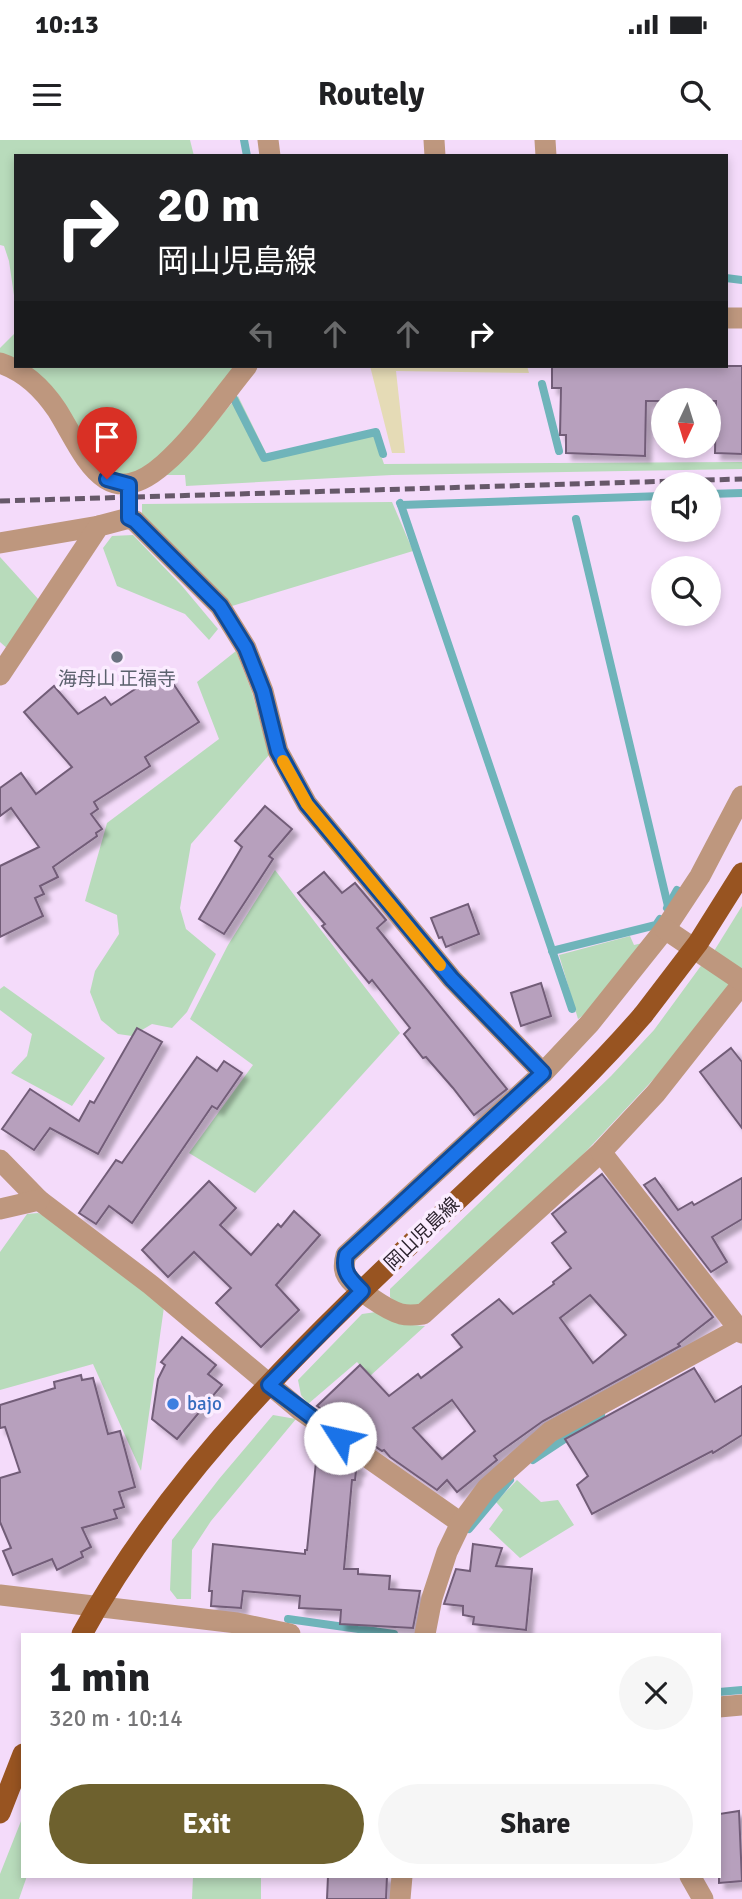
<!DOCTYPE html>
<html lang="en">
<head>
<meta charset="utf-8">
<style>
	:root { --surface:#fff; --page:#f6f6f6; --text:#202124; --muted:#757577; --accent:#6e612e }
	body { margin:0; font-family:Signika,"Noto Sans JP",sans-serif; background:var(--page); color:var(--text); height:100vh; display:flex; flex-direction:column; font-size:26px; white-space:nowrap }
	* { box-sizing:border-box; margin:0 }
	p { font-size:23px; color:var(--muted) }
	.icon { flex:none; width:38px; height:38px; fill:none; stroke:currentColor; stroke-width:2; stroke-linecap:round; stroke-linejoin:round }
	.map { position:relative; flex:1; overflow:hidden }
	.details { position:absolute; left:21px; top:1493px; width:700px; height:245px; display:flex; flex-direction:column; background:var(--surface); border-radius:0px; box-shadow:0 4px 10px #0003 }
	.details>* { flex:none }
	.guide { position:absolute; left:14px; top:14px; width:714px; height:214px; border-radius:0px; box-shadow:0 4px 10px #0003; background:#202124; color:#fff; overflow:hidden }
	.needle { width:46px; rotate:184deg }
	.tools { position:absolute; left:651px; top:248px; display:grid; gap:14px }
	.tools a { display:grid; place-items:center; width:70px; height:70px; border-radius:50%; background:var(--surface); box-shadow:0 4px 10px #0003; font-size:35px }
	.pin { position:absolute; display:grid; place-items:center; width:60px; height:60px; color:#fff; margin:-72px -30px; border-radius:50% 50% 50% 0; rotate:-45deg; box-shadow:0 0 7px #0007 }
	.pin .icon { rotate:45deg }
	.me { position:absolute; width:77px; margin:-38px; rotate:305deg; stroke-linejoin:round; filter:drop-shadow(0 0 5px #0008) }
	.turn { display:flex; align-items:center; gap:24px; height:147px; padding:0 28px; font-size:32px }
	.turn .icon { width:91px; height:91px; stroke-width:2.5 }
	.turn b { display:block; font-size:49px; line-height:60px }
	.lanes { display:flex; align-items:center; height:66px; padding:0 28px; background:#0003; justify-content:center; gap:35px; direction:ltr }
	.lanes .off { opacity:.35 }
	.round { display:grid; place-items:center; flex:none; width:74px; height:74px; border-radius:37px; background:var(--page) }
	.head { display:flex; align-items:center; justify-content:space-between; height:119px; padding:0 28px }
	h1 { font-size:42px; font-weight:700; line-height:52px }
	.action { display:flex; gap:14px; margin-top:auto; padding:14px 28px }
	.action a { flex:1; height:80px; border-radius:42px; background:var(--accent); color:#fff; font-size:28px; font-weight:700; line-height:80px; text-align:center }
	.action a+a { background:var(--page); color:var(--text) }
	.status { display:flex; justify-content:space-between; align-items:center; height:49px; padding:0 35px; background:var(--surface); direction:ltr }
	.status svg { height:19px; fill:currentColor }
	header { display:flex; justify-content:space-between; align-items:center; height:91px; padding:0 28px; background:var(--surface); font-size:32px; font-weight:700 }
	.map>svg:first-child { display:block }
	.green { fill:#b8dbbb }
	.sand { fill:#e5dbb6 }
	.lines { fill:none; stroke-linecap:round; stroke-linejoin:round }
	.stream { stroke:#6fb4ba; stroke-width:8 }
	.building { fill:#b7a0bd; stroke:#725d78; stroke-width:2; fill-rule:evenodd; filter:url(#shadow) }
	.minor { stroke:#be977e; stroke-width:21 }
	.major { stroke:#985421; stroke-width:21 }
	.rail { stroke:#665869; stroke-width:5; stroke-dasharray:10 5; stroke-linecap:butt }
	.major-bridge { stroke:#985421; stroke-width:21 }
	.route-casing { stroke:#114b97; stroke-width:18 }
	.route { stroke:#1a73e8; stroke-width:12 }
	.slow { stroke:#f59e0b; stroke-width:12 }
	.worship-dot { fill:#6b7280; stroke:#fbecff; stroke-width:2.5 }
	.shop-dot { fill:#3f7fe0; stroke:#fbecff; stroke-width:2.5 }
	.labels { text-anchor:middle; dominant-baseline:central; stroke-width:7; stroke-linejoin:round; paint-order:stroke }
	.worship-label { font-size:19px; fill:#5b616d; stroke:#fbecff }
	.street-label { font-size:19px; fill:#2c232e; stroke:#fbecff }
	.shop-label { font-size:19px; fill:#366cbe; stroke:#fbecff; text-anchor:start }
</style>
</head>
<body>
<div class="status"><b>10:13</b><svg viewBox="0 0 49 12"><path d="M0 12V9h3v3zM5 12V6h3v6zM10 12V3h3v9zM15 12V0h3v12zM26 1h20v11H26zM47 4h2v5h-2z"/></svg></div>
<header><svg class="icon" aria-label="menu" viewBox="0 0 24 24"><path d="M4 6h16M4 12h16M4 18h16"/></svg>Routely<svg class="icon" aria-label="search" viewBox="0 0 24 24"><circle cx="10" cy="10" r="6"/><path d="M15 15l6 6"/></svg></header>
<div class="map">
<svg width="742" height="1759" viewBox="0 0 742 1759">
	<defs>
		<filter id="shadow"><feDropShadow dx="6" dy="6" stdDeviation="2" flood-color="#0004"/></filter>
	</defs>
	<rect width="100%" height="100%" fill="#f4dbfa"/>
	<g class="green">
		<path d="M0,0H190L194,16H16V169L9,121L4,106L0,105Z"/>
		<path d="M16,192V226L0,215V208Z"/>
		<path d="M16,226H235L179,297L142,336L122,338L94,321L59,255Z"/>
		<path d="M238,256L269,319L374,295L384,324L742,322V329L392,335L186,346L185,335H162L185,318Z"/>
		<path d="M392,362L413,411L232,466L142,374V364Z"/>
		<path d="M133,395L182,446L218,489L209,500L185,474L117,446L103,408L112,396Z"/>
		<path d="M0,417L40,461L9,510L0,502Z"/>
		<path d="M236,511L252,552L269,615L191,704L180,768L186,789L216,814L187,872L172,888L152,884L132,896L118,894L101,880L90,852L95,831L119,794L117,775L85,761L107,683L219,599L197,542Z"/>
		<path d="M275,730L400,893L255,1053L189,1013L253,925L190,879L228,805Z"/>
		<path d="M742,766V831L714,811Z"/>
		<path d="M630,796L634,805L647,802L591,870L578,879L559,815Z"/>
		<path d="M703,823L733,842L680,911L577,1021L418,1166H399L390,1157V1149L611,936L654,890Z"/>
		<path d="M4,846L105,918L72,966L11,933L27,916L32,894L0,870V849Z"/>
		<path d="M38,1073L45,1076L164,1167L141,1331L93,1224L0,1250V1112L27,1074Z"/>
		<path d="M376,1172L400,1184L425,1186L370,1236L357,1222L308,1264L301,1255L298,1240L362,1174Z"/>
		<path d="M273,1275L296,1279L211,1381L192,1410L191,1459H177L170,1450L172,1400L219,1339Z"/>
		<path d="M517,1340L541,1362L558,1360L574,1385L520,1418L489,1389L503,1370L496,1362Z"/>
		<path d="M23,1676V1736H27L19,1759H0V1734Z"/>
		<path d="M193,1736H261V1759H192Z"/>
	</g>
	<path class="sand" d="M370,226H527L529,233L396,231L405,313H392Z"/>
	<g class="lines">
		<g class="stream">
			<path d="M244,0L247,16"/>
			<path d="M726,138L742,140"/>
			<path d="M542,244L559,311"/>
			<path d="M232,255L264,318L376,292L383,314"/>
			<path d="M709,354L742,353"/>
			<path d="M400,363L401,365L663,356"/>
			<path d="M401,365L572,869"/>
			<path d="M576,379L668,766"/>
			<path d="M667,768L677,750L681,752"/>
			<path d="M552,811L656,785L660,779"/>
			<path d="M533,1320L601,1275"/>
			<path d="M469,1389L510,1340"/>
			<path d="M288,1479L394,1494"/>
			<path d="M719,1552L742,1550"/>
		</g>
	</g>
	<g class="building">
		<path d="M552,226H742V314L715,313L716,261H646L645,316L566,313V295H560L561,248H552Z"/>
		<path d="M164,530L199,582L145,617L150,626L94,662L98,669L91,674L102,689L96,693L97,696L53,727L58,737L40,746L44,754L35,758L43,776L0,797V726L39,707L11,668L0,676V648L21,633L36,654L72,627L24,572L54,546L78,574L105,557L111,565Z"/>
		<path d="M265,666L292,689L269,716L273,719L224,794L199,779L242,707L235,701Z"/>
		<path d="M324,732L342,753L355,743L386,780L377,788L507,949L474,975L453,948L426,917L423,918L404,894L410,888L372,840L369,843L322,786L325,784L298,753Z"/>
		<path d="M468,764L479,794L446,807L442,797L439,798L431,778Z"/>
		<path d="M541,843L551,876L521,886L511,853Z"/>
		<path d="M137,888L162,902L98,1014L50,988L34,1010L2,989L30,949L79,981L90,961L94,963Z"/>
		<path d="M731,908L742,922V988L700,932Z"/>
		<path d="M197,917L217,931L224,921L242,933L217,969L212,966L132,1083L109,1066L96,1084L79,1073L116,1020L122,1023Z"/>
		<path d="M602,1034L713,1177L678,1204L680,1206L543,1281L494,1316L497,1320L457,1352L447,1340L437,1350L390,1317L384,1310L382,1311L317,1266L360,1225L389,1256L418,1234L421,1238L462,1207L452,1195L499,1159L513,1174L554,1144L553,1142L571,1128L552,1103L566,1092L552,1074ZM590,1155L626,1195L593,1223L560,1178ZM452,1260L475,1291L442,1319L413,1288Z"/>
		<path d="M655,1038L678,1070L692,1062L694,1065L742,1038V1079L712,1097L727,1122L711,1132L644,1045Z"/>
		<path d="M209,1041L236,1068L220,1085L251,1115L278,1084L281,1087L294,1071L320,1095L276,1145L299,1170L261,1207L216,1163L231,1148L194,1112L168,1137L142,1110Z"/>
		<path d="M182,1197L216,1225L208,1234L222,1245L177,1299L152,1279L158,1239L165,1225L161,1222Z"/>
		<path d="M694,1228L715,1262L742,1246V1295L713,1313L712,1311L592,1374L577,1345L588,1336L565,1299Z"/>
		<path d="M81,1235L82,1240L93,1238L108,1294L120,1291L135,1347L119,1352L124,1367L114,1370L117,1378L82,1388L91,1407L81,1412L83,1417L57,1430L52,1419L13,1435L3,1411L11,1408L0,1382V1338L20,1332L5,1287L0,1288V1265L55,1248L54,1242Z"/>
		<path d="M317,1312L341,1315L360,1328L356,1331L355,1340H352L344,1429H358V1434L390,1436L389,1449L420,1451L413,1488L340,1484L341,1470L299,1468L300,1456L243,1451L241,1468L211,1466L212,1451H209L213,1404L305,1414V1410H307Z"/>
		<path d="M473,1404L502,1408L496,1426L532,1429L526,1490L473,1484L474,1477L463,1475V1466L444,1464L456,1429L470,1431Z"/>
		<path d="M739,1671L742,1741L719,1743V1674Z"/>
		<path d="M328,1736H387L386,1759H327Z"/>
	</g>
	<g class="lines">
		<g class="minor">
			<path d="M268,0L270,16"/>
			<path d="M434,0L435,16"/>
			<path d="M545,0L546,16"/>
			<path d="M726,178H742"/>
			<path d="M0,223C24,231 43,249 57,270C84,313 104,377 164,324C194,298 221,258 247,226"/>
			<path d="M0,403L99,386"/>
			<path d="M0,535L99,386L129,378L135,381L220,466L246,508L263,551L278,611L307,664L452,839L543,933"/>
			<path d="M742,656L700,736L665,789L590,883L543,933L346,1115C344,1122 343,1130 347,1136C355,1149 387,1170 401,1174C409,1176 416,1175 423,1174L601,1012L656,953L742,844"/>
			<path d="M665,789L742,841"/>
			<path d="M601,1012L742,1193"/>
			<path d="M0,1020L39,1060L151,1145L300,1270L461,1383"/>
			<path d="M0,1069L39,1060"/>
			<path d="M0,1455L237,1483L290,1494"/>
			<path d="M425,1494L432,1458L447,1412L461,1383L487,1348L550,1292L742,1187"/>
			<path d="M719,1567L742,1565"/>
			<path d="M690,1736L703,1759"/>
			<path d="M400,1759L402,1736"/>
		</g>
		<g class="major">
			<path d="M82,1494C181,1313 338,1173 486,1033C540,982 594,932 643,875"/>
			<path d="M0,1673L23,1614"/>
		</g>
		<path class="rail" d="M0,361L742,339"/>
		<path class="major-bridge" d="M643,875L698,803L742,733"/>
	</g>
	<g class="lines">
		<defs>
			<path id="route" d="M107,339L129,345V378L135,381L220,466L246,508L263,551L278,611L307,664L452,839L543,933L346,1115C342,1132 350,1139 362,1151L269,1245L340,1298"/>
		</defs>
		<use href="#route" class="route-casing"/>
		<use href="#route" class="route"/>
		<path class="slow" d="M283,621L307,664L440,825"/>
	</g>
	<circle class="worship-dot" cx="117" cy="517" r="7"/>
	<circle class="shop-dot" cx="173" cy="1264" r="7"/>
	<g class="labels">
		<g class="worship-label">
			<text x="117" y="539">海母山 正福寺</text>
		</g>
		<g class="street-label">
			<text transform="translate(422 1094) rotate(-44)">岡山児島線</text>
		</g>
		<g class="shop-label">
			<text x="187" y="1264">bajo</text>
		</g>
	</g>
</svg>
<div class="tools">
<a><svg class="needle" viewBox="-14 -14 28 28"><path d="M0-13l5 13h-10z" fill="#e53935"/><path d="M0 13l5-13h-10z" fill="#757577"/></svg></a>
<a><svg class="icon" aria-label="sound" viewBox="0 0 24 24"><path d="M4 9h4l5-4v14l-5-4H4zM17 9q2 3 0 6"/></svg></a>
<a><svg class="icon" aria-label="search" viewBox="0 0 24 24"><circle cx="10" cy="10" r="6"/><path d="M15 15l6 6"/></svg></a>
</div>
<div class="pin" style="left:107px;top:339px;background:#d93025"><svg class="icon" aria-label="arrive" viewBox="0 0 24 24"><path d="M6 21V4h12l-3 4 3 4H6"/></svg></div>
<svg class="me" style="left:340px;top:1298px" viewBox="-20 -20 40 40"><circle r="19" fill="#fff"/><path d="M0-13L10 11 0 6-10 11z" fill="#1a73e8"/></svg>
<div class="guide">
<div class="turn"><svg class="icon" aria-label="right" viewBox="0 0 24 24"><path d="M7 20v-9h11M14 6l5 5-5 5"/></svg><div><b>20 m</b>岡山児島線</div></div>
<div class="lanes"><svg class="icon off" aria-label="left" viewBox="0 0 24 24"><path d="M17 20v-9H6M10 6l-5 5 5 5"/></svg><svg class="icon off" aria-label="ahead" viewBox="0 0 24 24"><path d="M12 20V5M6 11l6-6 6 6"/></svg><svg class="icon off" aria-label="ahead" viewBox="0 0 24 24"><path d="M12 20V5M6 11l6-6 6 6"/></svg><svg class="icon" aria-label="right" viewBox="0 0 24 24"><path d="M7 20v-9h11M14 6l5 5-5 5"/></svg></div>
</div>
<section class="details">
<div class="head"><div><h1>1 min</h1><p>320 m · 10:14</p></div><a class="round"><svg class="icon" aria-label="close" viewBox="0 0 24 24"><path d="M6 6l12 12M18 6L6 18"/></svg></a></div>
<div class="action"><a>Exit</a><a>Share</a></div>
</section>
</div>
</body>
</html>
